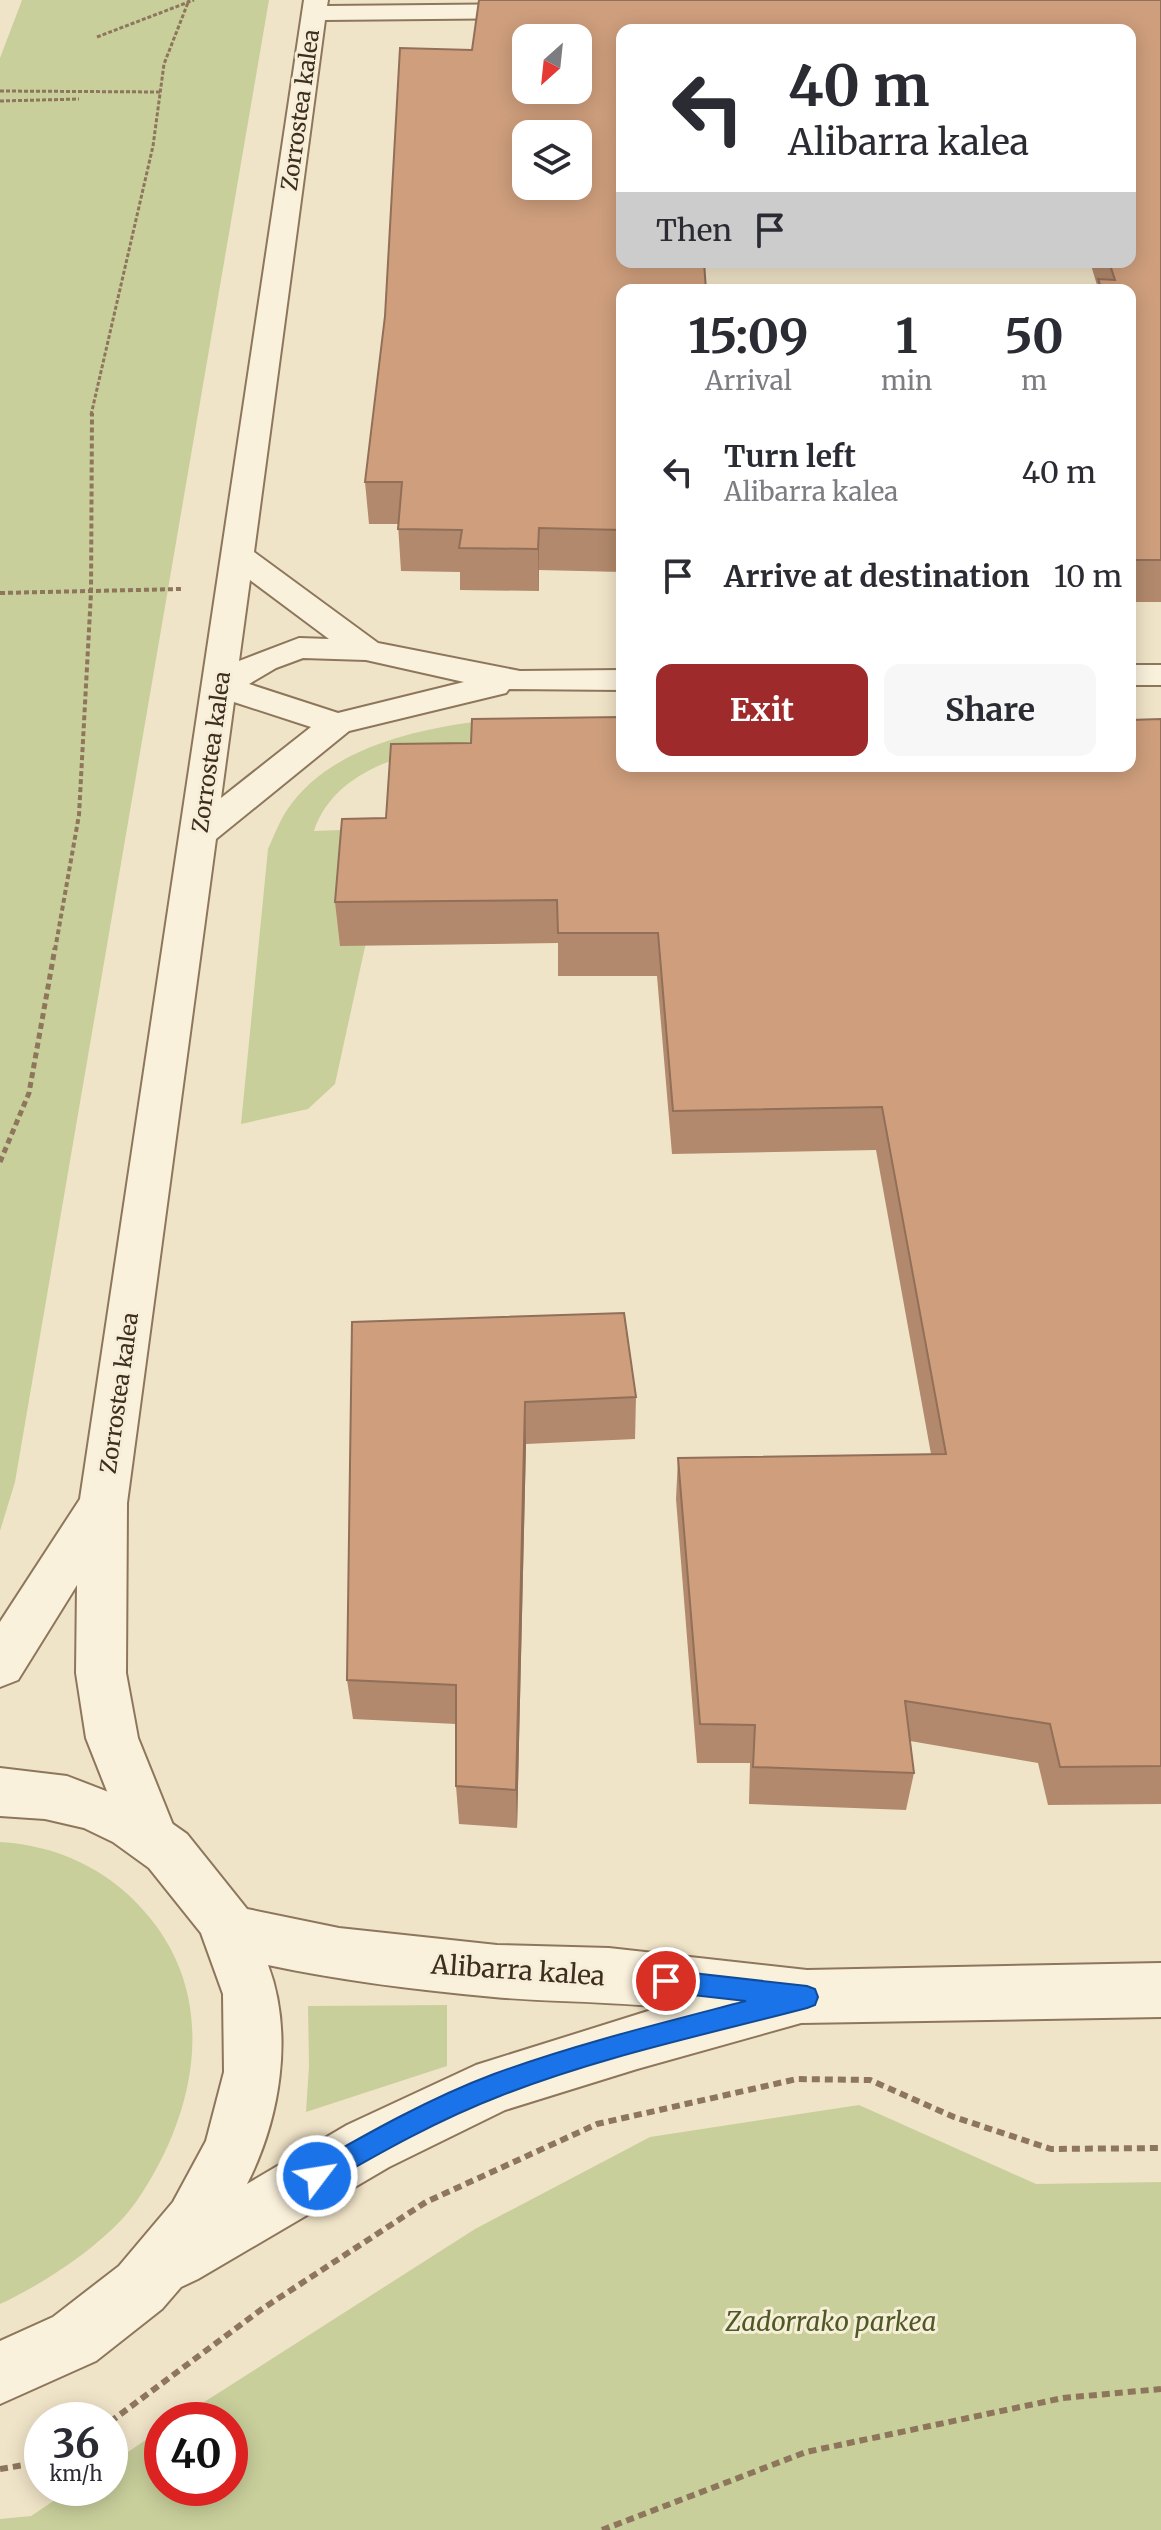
<!DOCTYPE html>
<html lang="en">
<head>
<meta charset="utf-8">
<style>
	:root { --surface:#fff; --page:#f7f7f7; --text:#2b2b33; --muted:#7c7c81; --accent:#9e2a2b }
	body { margin:0; font-family:Merriweather,serif; background:var(--page); color:var(--text); height:100vh; display:flex; flex-direction:column; font-size:30px; white-space:nowrap }
	* { box-sizing:border-box; margin:0 }
	p { font-size:26px; color:var(--muted) }
	.icon { flex:none; width:44px; height:44px; fill:none; stroke:currentColor; stroke-width:2; stroke-linecap:round; stroke-linejoin:round }
	.map { position:relative; flex:1; overflow:hidden }
	.panel { position:absolute; left:616px; top:284px; width:520px; height:488px; display:flex; flex-direction:column; background:var(--surface); border-radius:16px; box-shadow:0 4px 20px #0003 }
	.panel>* { flex:none }
	.top-card { position:absolute; left:616px; top:24px; width:520px; height:244px; border-radius:16px; box-shadow:0 4px 20px #0003; background:#fff; color:var(--text); overflow:hidden }
	.needle { width:52px; rotate:207deg }
	.controls { position:absolute; left:512px; top:24px; display:grid; gap:16px }
	.controls a { display:grid; place-items:center; width:80px; height:80px; border-radius:16px; background:var(--surface); box-shadow:0 4px 20px #0003; font-size:40px }
	.speed { position:absolute; left:24px; top:2402px; display:flex; gap:16px; font-size:40px; font-weight:700; text-align:center }
	.speed>* { display:grid; place-content:center; width:104px; height:104px; border-radius:50%; background:var(--surface); box-shadow:0 4px 20px #0003; line-height:1 }
	.speed small { font-size:20px; font-weight:400 }
	.speed .limit { border:12px solid #d22; background:#fff; color:#111 }
	.pin { position:absolute; display:grid; place-items:center; width:68px; height:68px; color:#fff; margin:-34px; border:4px solid #fff; border-radius:50%; box-shadow:0 2px 8px #0007 }
	.me { position:absolute; width:88px; margin:-44px; rotate:59deg; stroke-linejoin:round; filter:drop-shadow(0 0 6px #0008) }
	.turn { display:flex; align-items:center; gap:28px; height:168px; padding:0 40px; font-size:36px }
	.turn .icon { width:104px; height:104px; stroke-width:2.5 }
	.turn b { display:block; font-size:56px; line-height:68px }
	.then { display:flex; align-items:center; height:76px; padding:0 40px; background:#0003; gap:16px; font-size:30px }
	.eta { display:flex; justify-content:space-evenly; align-items:center; height:136px; text-align:center }
	.eta b { font-size:48px; font-weight:700; line-height:56px }
	.primary-button { display:flex; gap:16px; margin-top:auto; padding:16px 40px }
	.primary-button a { flex:1; height:92px; border-radius:16px; background:var(--accent); color:#fff; font-size:32px; font-weight:700; line-height:92px; text-align:center }
	.primary-button a+a { background:var(--page); color:var(--text) }
	ul { padding:0; list-style:none }
	li { display:flex; align-items:center; gap:24px; height:104px; padding:0 40px }
	li div { flex:1 }
	li b { display:block; font-size:30px }
	li em { font-style:normal }
	.map>svg:first-child { display:block }
	.green { fill:#c9cf9b }
	.lines { fill:none; stroke-linecap:round; stroke-linejoin:round }
	.minor-casing { stroke:#8d765c; stroke-width:4 }
	.tertiary-casing { stroke:#8d765c; stroke-width:4 }
	.path-far3 { stroke:#8d765c; stroke-width:3; stroke-dasharray:4 2; stroke-linecap:butt }
	.path-far2 { stroke:#8d765c; stroke-width:4; stroke-dasharray:5 3; stroke-linecap:butt }
	.path-far1 { stroke:#8d765c; stroke-width:5; stroke-dasharray:6 4; stroke-linecap:butt }
	.path { stroke:#8d765c; stroke-width:6; stroke-dasharray:8 5; stroke-linecap:butt }
	.minor { fill:#faf1dc; fill-rule:evenodd }
	.tertiary { fill:#faf1dc; fill-rule:evenodd }
	.wall { fill:#b2896c; fill-rule:evenodd }
	.shaded-wall { fill:#916f58 }
	.building { fill:#cf9f7d; stroke:#916f58; stroke-width:2; fill-rule:evenodd }
	.route { fill:#1a73e8; stroke:#114b97; stroke-width:2 }
	.labels { text-anchor:middle; dominant-baseline:central; stroke-width:6; stroke-linejoin:round; paint-order:stroke }
	.street-label { font-size:22px; fill:#3d2e20; stroke:#f7eed8 }
	.near-street-label { font-size:26px; fill:#3d2e20; stroke:#f7eed8 }
	.near-park-label { font-size:26px; font-style:italic; fill:#4d5a26; stroke:#f7eed8 }
</style>
</head>
<body>
<div class="map">
<svg width="1161" height="2530" viewBox="0 0 1161 2530">
	<rect width="100%" height="100%" fill="#f0e4c8"/>
	<g class="green">
		<path d="M22,0H269L15,1482L0,1531V58Z"/>
		<path d="M473,722L482,740C421,749 336,764 314,831L391,828L335,1084L308,1109L241,1124L268,849C274,836 279,822 287,810C326,751 408,731 473,722Z"/>
		<path d="M0,1842C56,1845 108,1869 144,1911C221,1997 197,2114 136,2202C108,2242 44,2284 0,2304Z"/>
		<path d="M447,2005V2066L306,2112L309,2066L308,2006Z"/>
		<path d="M859,2105L1036,2184L1161,2182V2530H0V2519L31,2516L73,2488H110V2464L162,2429V2488H230V2420H176L475,2229L650,2137Z"/>
	</g>
	<g class="lines">
		<defs>
			<g id="minor">
				<path d="M304,0H328L327,6L539,4L547,6L551,11L547,16L539,18L325,20L254,552L378,643L520,671L622,670V690L509,689L506,693L349,731L216,839L127,1503L126,1673L138,1738L177,1835L169,1852L150,1859L131,1852L86,1738L76,1673L77,1585L18,1680L0,1687V1622L80,1499ZM250,580L329,639L299,638L239,661ZM303,658L366,660L464,682L338,713L249,684L276,668ZM234,702L311,727L221,798Z"/>
				<rect x="1130" y="665" width="31" height="20"/>
			</g>
			<path id="tertiary" d="M0,1768L67,1776L150,1808L187,1834L247,1909L339,1928L497,1945L609,1948L807,1970L1161,1963V2017L801,2023L637,2069L505,2110L389,2167L198,2279L181,2287L162,2309L96,2361L0,2404V2341L53,2317L119,2266L173,2202L206,2141L224,2072L223,1994L201,1933L149,1868L113,1842L84,1828L45,1819L0,1816ZM268,1965C343,1981 418,1990 494,1997C550,2002 605,2001 661,2007L476,2065L347,2125L247,2184C280,2119 294,2034 268,1965Z"/>
		</defs>
		<use href="#minor" class="minor-casing"/>
		<use href="#tertiary" class="tertiary-casing"/>
		<g class="path-far3">
			<path d="M97,37L194,0"/>
			<path d="M0,91L160,92"/>
			<path d="M0,101L79,99"/>
			<path d="M91,415L153,146L164,64L189,0"/>
		</g>
		<g class="path-far2">
			<path d="M0,593L181,589"/>
			<path d="M55,950L79,815L91,593L92,413"/>
		</g>
		<path class="path-far1" d="M0,1162L29,1093L55,948"/>
		<g class="path">
			<path d="M110,2422L262,2309L426,2202L597,2124L797,2079L870,2080L954,2117L1051,2149L1161,2148"/>
			<path d="M0,2469L42,2462"/>
			<path d="M602,2530L806,2452L1063,2398L1161,2389"/>
		</g>
		<use href="#minor" class="minor"/>
		<use href="#tertiary" class="tertiary"/>
	</g>
	<g class="wall">
		<path d="M479,0H1161V602H1130V290H1096L1097,285L1090,262H1130V30H622V262H704L706,290H622V572L539,570V591L460,590V572L401,571L398,524H369L365,482L385,316L400,48L472,50ZM526,38H578V90H526ZM526,134H578V186H526Z"/>
		<path d="M1161,719V1804L1048,1805L1038,1763L910,1741L914,1773L906,1810L749,1804L750,1763H697L676,1499L678,1458L931,1454L876,1150L672,1154L657,976H558V943L340,946L335,902L386,818L622,766Z"/>
		<path d="M352,1322L636,1397L635,1439L526,1444L517,1828L459,1824L456,1786V1724L353,1719L347,1680Z"/>
	</g>
	<g class="shaded-wall">
		<path d="M539,528V591L538,549Z"/>
		<path d="M525,1402L526,1444L517,1828L516,1790Z"/>
	</g>
	<g class="building">
		<path d="M479,0H1161V560H1130V290H1102L1098,279L1115,280L1109,262H1130V30H622V262H704L706,290H622V530L539,528L538,549L459,548L462,530L398,529L402,482H365L385,316L400,48L472,50ZM526,38H578V90H526ZM526,134H578V186H526Z"/>
		<path d="M622,717V766H1130V720L1161,719V1766L1060,1767L1050,1724L905,1701L914,1773L753,1767L755,1725L700,1724L678,1458L946,1454L882,1107L673,1111L658,933H558L557,900L335,902L342,819L386,818L391,744L471,743L472,719Z"/>
		<path d="M624,1313L636,1397L525,1402L516,1790L456,1786V1685L347,1680L352,1322Z"/>
	</g>
	<path class="route" d="M666,1970L807,1986L815,1989L818,1997L815,2005L807,2008C704,2035 599,2057 500,2096C440,2119 381,2152 326,2184L317,2188L309,2184L305,2176L309,2167C368,2133 430,2098 494,2074C576,2044 662,2023 746,2001L666,1992L657,1989L654,1981L657,1974Z"/>
	<g class="labels">
		<g class="street-label">
			<text transform="translate(300 110) rotate(-82)">Zorrostea kalea</text>
			<text transform="translate(211 752) rotate(-82)">Zorrostea kalea</text>
			<text transform="translate(119 1393) rotate(-82)">Zorrostea kalea</text>
		</g>
		<g class="near-street-label">
			<text transform="translate(518 1970) rotate(4)">Alibarra kalea</text>
		</g>
		<g class="near-park-label">
			<text x="831" y="2321">Zadorrako parkea</text>
		</g>
	</g>
</svg>
<div class="controls">
<a><svg class="needle" viewBox="-14 -14 28 28"><path d="M0-13l5 13h-10z" fill="#e53935"/><path d="M0 13l5-13h-10z" fill="#7c7c81"/></svg></a>
<a><svg class="icon" aria-label="layers" viewBox="0 0 24 24"><path d="M12 4l9 5-9 5-9-5zM3 14l9 5 9-5"/></svg></a>
</div>
<div class="speed"><div>36<small>km/h</small></div><div class="limit">40</div></div>
<div class="pin" style="left:666px;top:1981px;background:#d93025"><svg class="icon" aria-label="arrive" viewBox="0 0 24 24"><path d="M6 21V4h12l-3 4 3 4H6"/></svg></div>
<svg class="me" style="left:317px;top:2176px" viewBox="-20 -20 40 40"><circle r="17" fill="#1a73e8" stroke="#fff" stroke-width="3"/><path d="M0-11L8 9 0 5-8 9z" fill="#fff"/></svg>
<div class="top-card">
<div class="turn"><svg class="icon" aria-label="left" viewBox="0 0 24 24"><path d="M17 20v-9H6M10 6l-5 5 5 5"/></svg><div><b>40 m</b>Alibarra kalea</div></div>
<div class="then">Then<svg class="icon" aria-label="arrive" viewBox="0 0 24 24"><path d="M6 21V4h12l-3 4 3 4H6"/></svg></div>
</div>
<section class="panel">
<div class="eta">
<div><b>15:09</b><p>Arrival</p></div>
<div><b>1</b><p>min</p></div>
<div><b>50</b><p>m</p></div>
</div>
<ul>
<li><svg class="icon" aria-label="left" viewBox="0 0 24 24"><path d="M17 20v-9H6M10 6l-5 5 5 5"/></svg><div><b>Turn left</b><p>Alibarra kalea</p></div><em>40 m</em></li>
<li><svg class="icon" aria-label="arrive" viewBox="0 0 24 24"><path d="M6 21V4h12l-3 4 3 4H6"/></svg><div><b>Arrive at destination</b></div><em>10 m</em></li>
</ul>
<div class="primary-button"><a>Exit</a><a>Share</a></div>
</section>
</div>
</body>
</html>
